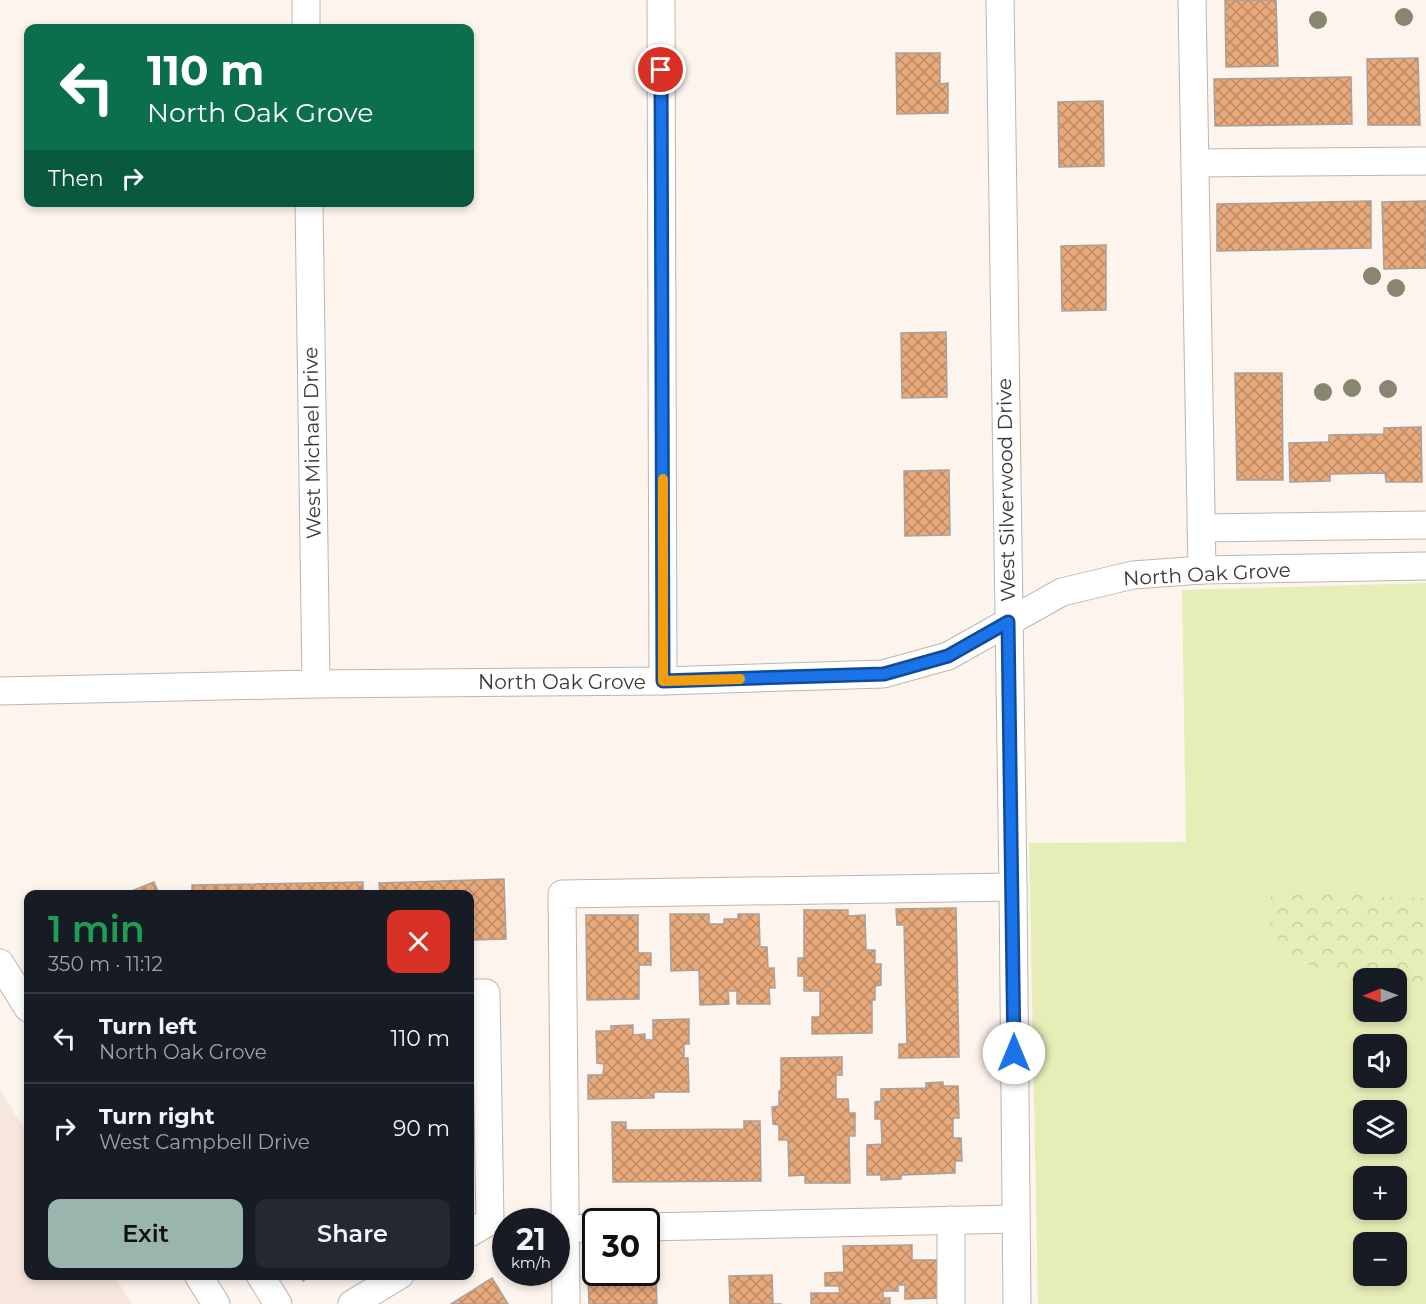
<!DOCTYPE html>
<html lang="en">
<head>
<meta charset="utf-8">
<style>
	:root { --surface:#171b24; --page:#242831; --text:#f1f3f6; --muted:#9ea1a6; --line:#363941; --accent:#9ab5ae }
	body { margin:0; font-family:Montserrat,sans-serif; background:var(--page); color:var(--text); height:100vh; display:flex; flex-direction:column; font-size:22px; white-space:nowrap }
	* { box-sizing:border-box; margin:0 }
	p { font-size:20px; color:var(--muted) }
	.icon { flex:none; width:33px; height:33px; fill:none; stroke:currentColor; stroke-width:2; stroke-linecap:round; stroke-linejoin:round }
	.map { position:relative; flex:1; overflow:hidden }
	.panel { position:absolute; left:24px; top:890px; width:450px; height:390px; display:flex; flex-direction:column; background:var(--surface); border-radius:12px; box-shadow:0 3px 9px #0003 }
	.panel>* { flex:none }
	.banner { position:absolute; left:24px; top:24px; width:450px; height:183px; border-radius:12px; box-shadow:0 3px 9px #0003; background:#0b6e4f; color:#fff; overflow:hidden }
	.needle { width:39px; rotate:269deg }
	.tools { position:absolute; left:1353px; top:968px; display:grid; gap:12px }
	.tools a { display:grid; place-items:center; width:54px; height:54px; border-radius:12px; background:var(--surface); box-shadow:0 3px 9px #0003; font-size:30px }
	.speed { position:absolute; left:492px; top:1208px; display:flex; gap:12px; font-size:30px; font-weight:700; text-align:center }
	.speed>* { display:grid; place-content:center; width:78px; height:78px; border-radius:50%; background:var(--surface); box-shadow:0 3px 9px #0003; line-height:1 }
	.speed small { font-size:15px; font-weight:400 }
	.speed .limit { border:3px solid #111; border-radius:9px; background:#fff; color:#111 }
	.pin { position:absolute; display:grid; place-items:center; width:51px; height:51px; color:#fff; margin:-26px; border:3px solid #fff; border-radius:50%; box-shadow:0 2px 6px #0007 }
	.me { position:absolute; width:66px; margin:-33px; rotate:0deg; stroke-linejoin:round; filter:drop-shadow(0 0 4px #0008) }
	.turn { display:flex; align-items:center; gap:21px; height:126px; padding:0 24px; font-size:27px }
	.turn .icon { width:78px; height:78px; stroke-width:2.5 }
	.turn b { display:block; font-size:42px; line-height:51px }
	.then { display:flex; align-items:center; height:57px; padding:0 24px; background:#0003; gap:12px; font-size:22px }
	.round { display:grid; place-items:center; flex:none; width:63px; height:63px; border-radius:12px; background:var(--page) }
	.summary { display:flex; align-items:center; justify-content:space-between; height:102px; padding:0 24px }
	h1 { font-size:36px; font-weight:600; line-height:45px; color:#1e9e55 }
	.cta { display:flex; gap:12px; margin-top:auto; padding:12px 24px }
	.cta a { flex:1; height:69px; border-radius:12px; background:var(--accent); color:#111; font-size:24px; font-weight:600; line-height:69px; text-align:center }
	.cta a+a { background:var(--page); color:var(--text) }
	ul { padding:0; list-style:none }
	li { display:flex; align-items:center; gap:18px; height:90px; padding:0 24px; border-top:2px solid var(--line) }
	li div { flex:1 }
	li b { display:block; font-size:22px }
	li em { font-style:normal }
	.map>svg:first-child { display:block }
	.built { fill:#f6e6db }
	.green { fill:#e6eeb8; fill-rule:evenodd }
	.forest { fill:url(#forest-crowns) }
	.building { fill:url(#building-cross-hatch); stroke:#a9a09a; stroke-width:1.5 }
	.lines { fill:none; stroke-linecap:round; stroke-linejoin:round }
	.minor-casing { stroke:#beb5af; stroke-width:29 }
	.minor { stroke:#fff; stroke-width:27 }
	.tree { fill:#888671 }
	.route-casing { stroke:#114b97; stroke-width:15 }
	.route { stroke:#1a73e8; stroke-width:10 }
	.slow { stroke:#f59e0b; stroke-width:10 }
	.labels { text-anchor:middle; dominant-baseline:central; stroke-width:4.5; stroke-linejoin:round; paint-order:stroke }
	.street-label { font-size:20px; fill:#3b3735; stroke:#fff }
</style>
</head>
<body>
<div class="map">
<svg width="1426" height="1304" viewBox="0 0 1426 1304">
	<defs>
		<pattern id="forest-crowns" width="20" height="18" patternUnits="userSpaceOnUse" patternTransform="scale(1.5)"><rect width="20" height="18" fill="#e6eeb8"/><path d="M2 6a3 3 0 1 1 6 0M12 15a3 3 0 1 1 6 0" fill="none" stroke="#c6cd9f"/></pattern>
		<pattern id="building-cross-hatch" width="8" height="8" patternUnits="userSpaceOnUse" patternTransform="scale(1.5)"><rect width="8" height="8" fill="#e8a97b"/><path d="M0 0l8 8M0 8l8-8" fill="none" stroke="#bd8a66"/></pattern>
	</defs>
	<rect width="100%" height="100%" fill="#fdf4ed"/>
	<path class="built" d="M0,1089L28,1136V1275H114L132,1304H0Z"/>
	<path class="green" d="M1426,583V1304H1038L1029,843L1186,842L1182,590ZM1364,978H1396V1011H1364ZM1364,1044H1396V1077H1364ZM1364,1110H1396V1143H1364ZM1364,1176H1396V1209H1364ZM1364,1242H1396V1275H1364Z"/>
	<path class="forest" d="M1275,886L1375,897L1426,898V988L1397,989L1396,978H1364L1363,988L1314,968L1284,950L1265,914Z"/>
	<g class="building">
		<path d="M1225,0H1276L1278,66L1226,67Z"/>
		<path d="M896,53H940V84L948,83V113L897,114Z"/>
		<path d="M1418,58L1420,125H1368L1367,59Z"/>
		<path d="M1351,77L1352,124L1215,126L1214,79Z"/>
		<path d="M1103,101L1104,166L1059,167L1058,102Z"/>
		<path d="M1371,201V248L1217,251V204Z"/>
		<path d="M1426,201V268L1384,269L1382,202Z"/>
		<path d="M1106,245V310L1062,311L1061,246Z"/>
		<path d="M946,332L947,397L902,398L901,333Z"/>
		<path d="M1235,373H1282L1283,480H1237Z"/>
		<path d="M1421,427L1422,482H1386L1385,473L1330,474V481L1290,482L1289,443L1329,442V435L1384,434V428Z"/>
		<path d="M949,470L950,535L905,536L904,471Z"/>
		<path d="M504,879L506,939L470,940V894H380L379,883Z"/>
		<path d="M154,882L159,894H124Z"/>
		<path d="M363,882V894H192V885Z"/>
		<path d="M956,908L959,1057L899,1058V1044H907L904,925H897L896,909Z"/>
		<path d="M804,910H848V916L865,915L866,950H875V964H881V985L875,986V1000H872V1033L812,1034V1017H820V991H804V976H798V958H804Z"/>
		<path d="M670,914H709V924H724V919H738V914H759L760,947H767L768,968H774L775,988H769L770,1004H737V991H728L729,1004L700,1005L699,970L671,971Z"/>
		<path d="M586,915H638V953H651V965H639V999L587,1000Z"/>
		<path d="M689,1019V1044H684V1058H688L689,1092H654V1098L588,1099V1075H603L604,1064L597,1063L596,1031H611V1026L633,1025V1035L645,1034V1040H653V1020Z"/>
		<path d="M842,1057V1075H836V1099H848L849,1113H855V1136H849L850,1183H805V1175L789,1176L788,1140H779V1125L773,1124L772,1107L779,1106V1091H781V1058Z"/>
		<path d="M943,1082V1086H958L959,1118H953V1138H961L962,1161H955V1173L901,1175V1179L881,1180V1175H867V1145L882,1144L881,1119H875V1102L881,1101V1089L926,1088V1083Z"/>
		<path d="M744,1121H760L761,1181L613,1182L612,1122H626V1130L744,1129Z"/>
		<path d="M912,1245V1260H937L938,1298L905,1299V1285H898V1291H883V1298H890V1304H811V1293H840L839,1286H825V1273L844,1272L843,1246Z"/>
		<path d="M300,1275H312L303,1281Z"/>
		<path d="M772,1275L773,1304H782H730L729,1276Z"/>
		<path d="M610,1276V1281H621V1277H644V1282H656L657,1304H589L588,1277Z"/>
		<path d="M492,1278L508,1304H451Z"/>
	</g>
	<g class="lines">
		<defs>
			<g id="minor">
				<path d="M306,0V28"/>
				<path d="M661,0L663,681"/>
				<path d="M1000,0L1013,887L1017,1304"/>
				<path d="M1192,0L1202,570"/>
				<path d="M1196,163L1426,161"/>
				<path d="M309,202L316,684"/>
				<path d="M1201,528L1426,525"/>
				<path d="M0,691L316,684L663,681L883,674L948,656L1062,592L1133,575L1202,570L1426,566"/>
				<path d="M0,963L28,1008"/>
				<path d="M470,993H486L490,1221L470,1233"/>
				<path d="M951,1220V1304"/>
				<path d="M646,1227L1015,1219"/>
				<path d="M565,1229L596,1228"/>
				<path d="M198,1275L216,1304"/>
				<path d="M260,1275L278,1304"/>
				<path d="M352,1304L400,1275"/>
				<path d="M566,1304L562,894L1013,887"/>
			</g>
		</defs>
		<use href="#minor" class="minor-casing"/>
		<use href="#minor" class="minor"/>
	</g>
	<g class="tree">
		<circle cx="1404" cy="17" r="9"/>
		<circle cx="1318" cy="20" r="9"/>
		<circle cx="1372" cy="276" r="9"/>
		<circle cx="1396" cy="288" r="9"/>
		<circle cx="1352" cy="388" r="9"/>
		<circle cx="1388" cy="389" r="9"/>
		<circle cx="1323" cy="392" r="9"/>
	</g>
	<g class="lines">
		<defs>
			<path id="route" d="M661,70L663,681L884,674L948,656L1008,622L1014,1053"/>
		</defs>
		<use href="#route" class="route-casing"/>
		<use href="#route" class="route"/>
		<path class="slow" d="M663,479V681L740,679"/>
	</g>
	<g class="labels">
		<g class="street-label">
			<text transform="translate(312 443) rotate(-91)">West Michael Drive</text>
			<text transform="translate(1006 490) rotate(-91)">West Silverwood Drive</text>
			<text transform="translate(1207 574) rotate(-3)">North Oak Grove</text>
			<text x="562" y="682">North Oak Grove</text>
		</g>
	</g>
</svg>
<div class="tools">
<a><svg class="needle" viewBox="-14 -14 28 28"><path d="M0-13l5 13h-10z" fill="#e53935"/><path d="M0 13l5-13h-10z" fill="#9ea1a6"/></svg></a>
<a><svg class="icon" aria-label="sound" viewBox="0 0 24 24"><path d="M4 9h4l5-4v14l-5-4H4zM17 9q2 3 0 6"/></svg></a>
<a><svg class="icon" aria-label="layers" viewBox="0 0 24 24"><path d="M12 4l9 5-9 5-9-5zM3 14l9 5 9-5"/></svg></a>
<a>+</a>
<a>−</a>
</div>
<div class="speed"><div>21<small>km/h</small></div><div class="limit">30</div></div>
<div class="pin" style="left:661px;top:70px;background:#d93025"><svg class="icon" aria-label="arrive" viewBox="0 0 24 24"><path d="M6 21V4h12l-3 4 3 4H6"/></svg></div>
<svg class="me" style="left:1014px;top:1053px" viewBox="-20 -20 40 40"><circle r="19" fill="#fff"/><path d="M0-13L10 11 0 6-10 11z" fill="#1a73e8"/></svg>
<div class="banner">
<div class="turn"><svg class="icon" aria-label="left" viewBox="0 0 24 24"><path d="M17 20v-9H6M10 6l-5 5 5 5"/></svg><div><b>110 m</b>North Oak Grove</div></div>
<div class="then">Then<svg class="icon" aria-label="right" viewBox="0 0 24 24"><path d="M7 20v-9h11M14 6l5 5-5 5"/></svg></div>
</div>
<section class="panel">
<div class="summary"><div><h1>1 min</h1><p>350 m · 11:12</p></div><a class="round" style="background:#d93025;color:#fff"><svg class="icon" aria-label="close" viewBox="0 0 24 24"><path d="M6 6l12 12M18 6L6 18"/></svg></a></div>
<ul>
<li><svg class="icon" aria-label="left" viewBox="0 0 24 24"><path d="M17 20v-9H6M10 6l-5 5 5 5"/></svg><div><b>Turn left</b><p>North Oak Grove</p></div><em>110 m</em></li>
<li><svg class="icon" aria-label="right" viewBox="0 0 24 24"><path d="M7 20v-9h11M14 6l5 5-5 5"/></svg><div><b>Turn right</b><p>West Campbell Drive</p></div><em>90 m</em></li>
</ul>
<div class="cta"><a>Exit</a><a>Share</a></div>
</section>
</div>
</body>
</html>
